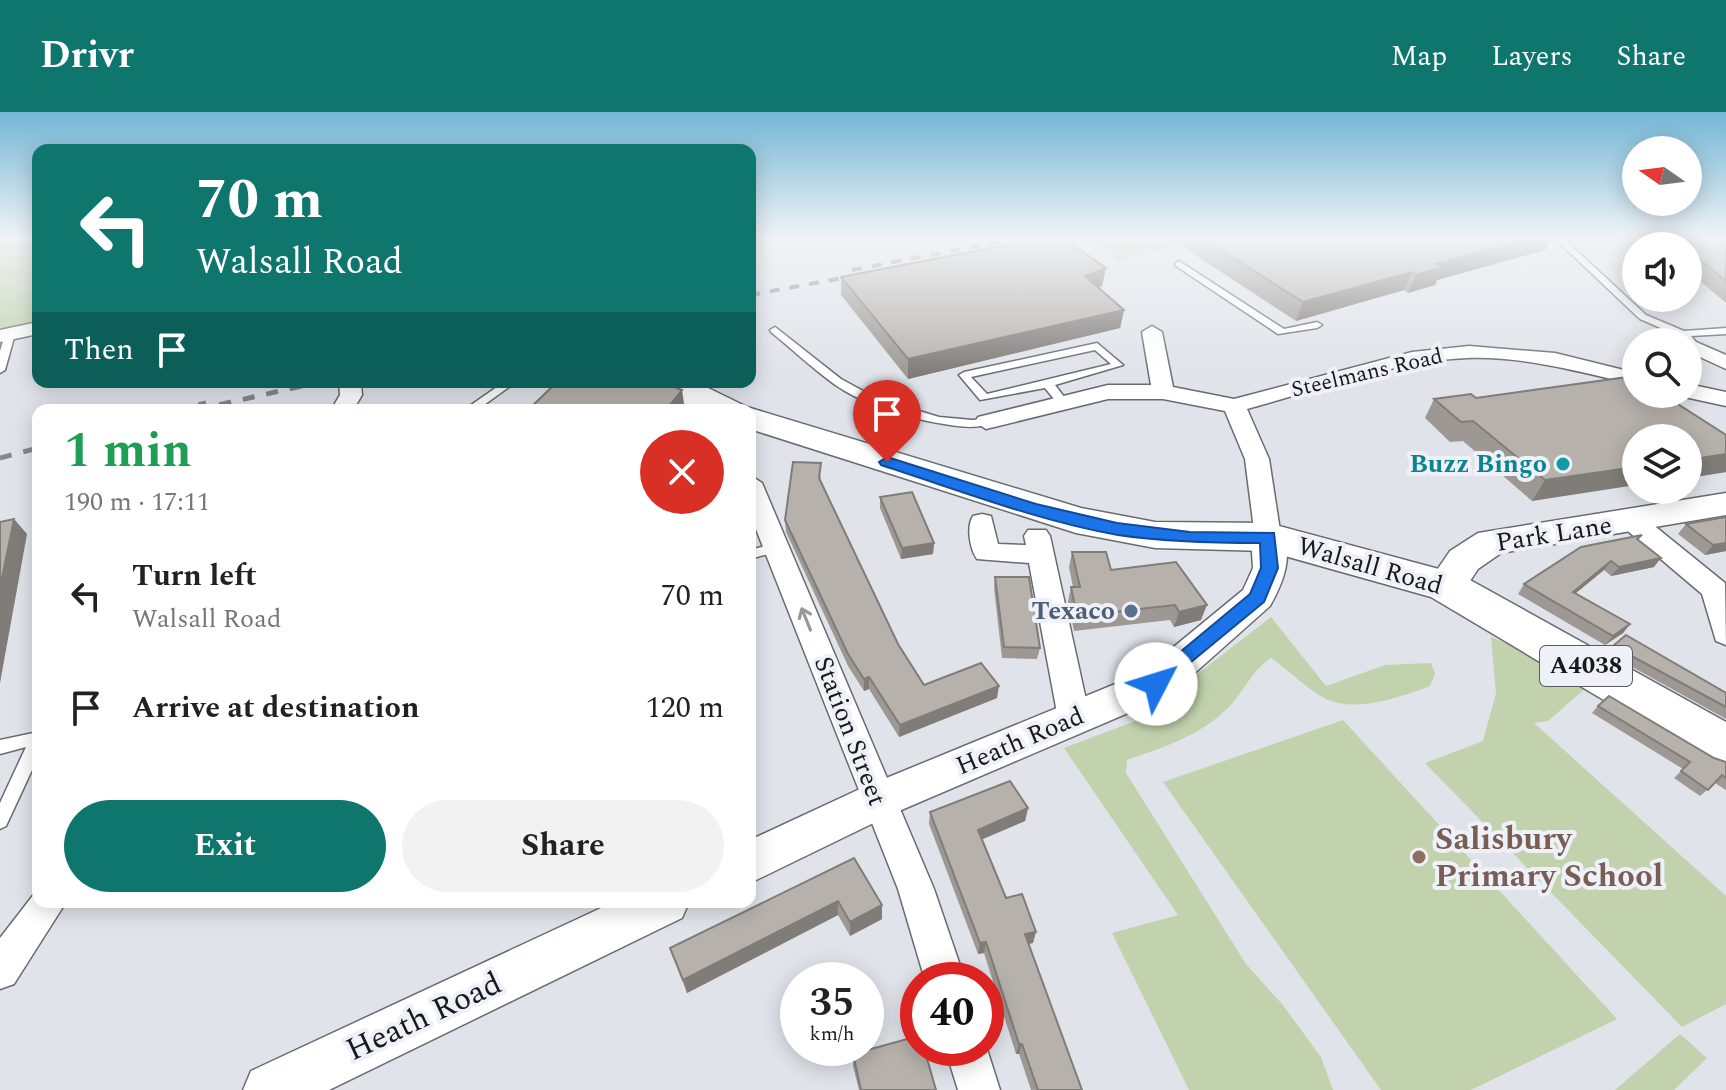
<!DOCTYPE html>
<html lang="en">
<head>
<meta charset="utf-8">
<style>
	:root { --surface:#fff; --page:#f2f2f2; --text:#222; --muted:#767676; --accent:#0f766e }
	body { margin:0; font-family:Spectral,serif; background:var(--page); color:var(--text); height:100vh; display:flex; flex-direction:column; font-size:30px; white-space:nowrap }
	* { box-sizing:border-box; margin:0 }
	p { font-size:26px; color:var(--muted) }
	.icon { flex:none; width:44px; height:44px; fill:none; stroke:currentColor; stroke-width:2; stroke-linecap:round; stroke-linejoin:round }
	.map { position:relative; flex:1; overflow:hidden }
	.panel { position:absolute; left:32px; top:292px; width:724px; height:504px; display:flex; flex-direction:column; background:var(--surface); border-radius:16px; box-shadow:0 4px 20px #0003 }
	.panel>* { flex:none }
	.hud { position:absolute; left:32px; top:32px; width:724px; height:244px; border-radius:16px; box-shadow:0 4px 20px #0003; background:#0f766e; color:#fff; overflow:hidden }
	.needle { width:52px; rotate:284deg }
	.buttons { position:absolute; left:1622px; top:24px; display:grid; gap:16px }
	.buttons a { display:grid; place-items:center; width:80px; height:80px; border-radius:50%; background:var(--surface); box-shadow:0 4px 20px #0003; font-size:40px }
	.speed { position:absolute; left:780px; top:850px; display:flex; gap:16px; font-size:40px; font-weight:700; text-align:center }
	.speed>* { display:grid; place-content:center; width:104px; height:104px; border-radius:50%; background:var(--surface); box-shadow:0 4px 20px #0003; line-height:1 }
	.speed small { font-size:20px; font-weight:400 }
	.speed .limit { border:12px solid #d22; background:#fff; color:#111 }
	.pin { position:absolute; display:grid; place-items:center; width:68px; height:68px; color:#fff; margin:-82px -34px; border-radius:50% 50% 50% 0; rotate:-45deg; box-shadow:0 0 8px #0007 }
	.pin .icon { rotate:45deg }
	.me { position:absolute; width:88px; margin:-44px; rotate:50deg; stroke-linejoin:round; filter:drop-shadow(0 0 6px #0008) }
	.turn { display:flex; align-items:center; gap:28px; height:168px; padding:0 32px; font-size:36px }
	.turn .icon { width:104px; height:104px; stroke-width:2.5 }
	.turn b { display:block; font-size:56px; line-height:68px }
	.then { display:flex; align-items:center; height:76px; padding:0 32px; background:#0003; gap:16px; font-size:30px }
	.round { display:grid; place-items:center; flex:none; width:84px; height:84px; border-radius:42px; background:var(--page) }
	.overview { display:flex; align-items:center; justify-content:space-between; height:136px; padding:0 32px }
	h1 { font-size:48px; font-weight:700; line-height:60px; color:#1e9e55 }
	.action { display:flex; gap:16px; margin-top:auto; padding:16px 32px }
	.action a { flex:1; height:92px; border-radius:48px; background:var(--accent); color:#fff; font-size:32px; font-weight:700; line-height:92px; text-align:center }
	.action a+a { background:var(--page); color:var(--text) }
	ul { padding:0; list-style:none }
	li { display:flex; align-items:center; gap:24px; height:112px; padding:0 32px }
	li div { flex:1 }
	li b { display:block; font-size:30px }
	li em { font-style:normal }
	header { display:flex; align-items:center; gap:48px; box-sizing:border-box; height:112px; padding:0 40px; background:var(--accent); color:#fff }
	header strong { font-size:38px }
	nav { display:flex; gap:44px; margin-inline-start:auto; font-size:28px }
	.map>svg:first-child { display:block }
	.green { fill:#c1d2ad }
	.lines { fill:none; stroke-linecap:round; stroke-linejoin:round }
	.service-casing { stroke:#686b71; stroke-width:3 }
	.minor-casing { stroke:#686b71; stroke-width:3 }
	.tertiary-casing { stroke:#686b71; stroke-width:3 }
	.secondary-casing { stroke:#686b71; stroke-width:3 }
	.primary-casing { stroke:#686b71; stroke-width:3 }
	.service { fill:#fff; fill-rule:evenodd }
	.minor { fill:#fff; fill-rule:evenodd }
	.tertiary { fill:#fff; fill-rule:evenodd }
	.secondary { fill:#fff; fill-rule:evenodd }
	.primary { fill:#fff; fill-rule:evenodd }
	.rail-far1 { stroke:#85888d; stroke-width:4; stroke-dasharray:10 10; stroke-linecap:butt }
	.rail { stroke:#85888d; stroke-width:5; stroke-dasharray:12 12; stroke-linecap:butt }
	.wall { fill:#9d9894 }
	.shaded-wall { fill:#807c78 }
	.building { fill:#b7b1ac; stroke:#807c78; stroke-width:2 }
	.oneway { stroke:#979899 }
	.route { fill:#1a73e8; stroke:#114b97; stroke-width:2 }
	.culture-dot { fill:#0f9aa8; stroke:#eef1f8; stroke-width:3 }
	.service-dot { fill:#5c6f8a; stroke:#eef1f8; stroke-width:3 }
	.education-dot { fill:#8d6e63; stroke:#eef1f8; stroke-width:3 }
	.labels { text-anchor:middle; dominant-baseline:central; stroke-width:8; stroke-linejoin:round; paint-order:stroke }
	.far-street-label { font-size:22px; fill:#18191c; stroke:#eef1f8 }
	.shield { fill:#eef1f8; stroke:#585a5e; stroke-width:2 }
	.shield-label { font-size:24px; font-weight:bold; fill:#18191c }
	.culture-label { font-size:26px; font-weight:bold; fill:#0d838f; stroke:#eef1f8; text-anchor:end }
	.street-label { font-size:26px; fill:#18191c; stroke:#eef1f8 }
	.service-label { font-size:26px; font-weight:bold; fill:#4e5e75; stroke:#eef1f8; text-anchor:end }
	.near-education-label { font-size:32px; font-weight:bold; fill:#785e54; stroke:#eef1f8; text-anchor:start }
	.near-street-label { font-size:32px; fill:#18191c; stroke:#eef1f8 }
</style>
</head>
<body>
<header>
<strong>Drivr</strong>
<nav><a>Map</a><a>Layers</a><a>Share</a></nav>
</header>
<div class="map">
<svg width="1726" height="978" viewBox="0 0 1726 978">
	<rect width="100%" height="100%" fill="#e0e4ea"/>
	<g class="green">
		<path d="M0,125H38V212L0,220Z"/>
		<path d="M1091,125H1216L1118,149Z"/>
		<path d="M1271,505L1326,574L1385,553L1431,551L1435,562L1430,574C1401,585 1356,601 1326,587C1306,577 1289,558 1271,546C1254,557 1247,573 1235,588C1208,621 1165,635 1127,648L1126,661L1246,852L1282,892L1321,945L1333,978H1189L1112,821L1178,803L1064,636L1138,608Z"/>
		<path d="M1491,525L1594,569L1548,609L1534,611L1726,784V892L1682,915L1425,651L1483,629L1496,581Z"/>
		<path d="M1343,608L1617,907L1471,978H1381L1163,670Z"/>
		<path d="M1680,922L1707,946L1674,978H1615Z"/>
	</g>
	<g class="lines">
		<defs>
			<g id="service">
				<path d="M1553,125H1562L1646,203L1684,219L1726,216V222L1691,224L1701,236L1692,238L1688,230H1685L1679,224L1640,207Z"/>
				<path d="M1179,149L1284,217L1317,210L1322,213L1317,216L1278,222L1176,154L1175,152Z"/>
				<path d="M775,215L841,267L876,286L939,305L972,308L986,307L992,310C981,317 963,315 950,313C910,307 867,295 834,272C812,256 792,237 771,220L770,218Z"/>
				<path d="M10,219L15,222L5,258L0,261V239L5,222Z"/>
				<path d="M1097,231L1123,253L1055,273L1068,290L1062,293L1058,292L1045,276L980,288L959,263L964,260ZM1095,238L1111,252L987,282L971,265Z"/>
				<path d="M504,270L513,272L477,298H464Z"/>
				<path d="M777,431L784,435L782,438L750,447V438Z"/>
				<path d="M38,620V645L6,714L0,717V691L26,635L0,642V628Z"/>
			</g>
			<g id="minor">
				<path d="M38,210V222L0,230V218Z"/>
				<path d="M1152,214L1162,220L1173,275L1234,287L1412,240L1469,234L1555,241L1636,261V273C1581,260 1524,244 1467,246C1393,249 1318,278 1247,297L1269,347L1281,425L1277,431H1259L1255,425L1245,347L1225,299L1163,287H1108L986,317L975,310L978,305L1108,273H1151L1142,220Z"/>
				<path d="M1696,230L1726,243V257L1689,240V232Z"/>
				<path d="M339,270H361L362,283L353,298H331L340,283Z"/>
				<path d="M1688,272L1726,280V294L1680,284L1688,282Z"/>
				<path d="M750,363L762,371L934,777L965,868H925L898,777L750,402Z"/>
				<path d="M1632,401L1641,403L1725,471L1726,533L1716,529L1702,482L1623,415L1619,409L1623,403Z"/>
				<path d="M982,402L991,404L998,432L1026,433L1024,424L1028,418H1046L1050,424L1090,606L1085,615L1074,619L1063,615L1058,606L1029,451L977,447C970,437 966,415 973,404Z"/>
				<path d="M38,777V790H66L14,872L0,877V826Z"/>
				<path d="M986,934L1000,978H958L945,936Z"/>
			</g>
			<g id="tertiary">
				<path d="M1268,414L1280,417C1295,442 1283,471 1270,494L1170,583L892,702L750,771V728L862,676L1142,561L1243,478L1253,456L1251,425L1256,417Z"/>
				<path d="M614,790H689L682,806L329,978H243L251,959Z"/>
			</g>
			<path id="secondary" d="M1726,381V403L1501,441L1478,457L1460,484L1446,488L1432,484L1426,474L1450,439L1478,421Z"/>
			<path id="primary" d="M650,270H696L747,295L1081,396L1155,410L1268,411L1461,463L1726,610V656L1708,650L1431,485L1267,439L1155,436L1076,421L750,317V298C720,298 669,298 650,270Z"/>
		</defs>
		<use href="#service" class="service-casing"/>
		<use href="#minor" class="minor-casing"/>
		<use href="#tertiary" class="tertiary-casing"/>
		<use href="#secondary" class="secondary-casing"/>
		<use href="#primary" class="primary-casing"/>
		<use href="#service" class="service"/>
		<use href="#minor" class="minor"/>
		<use href="#tertiary" class="tertiary"/>
		<use href="#secondary" class="secondary"/>
		<use href="#primary" class="primary"/>
		<g class="rail-far1">
			<path d="M852,158L1025,125"/>
			<path d="M750,183L864,162"/>
			<path d="M306,273L321,270"/>
		</g>
		<g class="rail">
			<path d="M175,298L206,291"/>
			<path d="M196,298L315,271"/>
			<path d="M0,346L38,336"/>
		</g>
	</g>
	<g class="wall">
		<path d="M1186,125H1552L1545,138L1437,168L1435,173L1408,181L1404,178L1296,209L1183,135Z"/>
		<path d="M1647,125H1726V191L1688,159V134H1658Z"/>
		<path d="M841,165L1102,174L1098,175L1124,198L1120,216L908,267L841,183Z"/>
		<path d="M1476,286L1726,323V360L1688,366V326L1532,389L1463,329L1450,330L1425,306L1434,287Z"/>
		<path d="M821,363L820,369L898,532L924,573L997,586L899,625L869,577L864,579L848,554L786,420L785,408Z"/>
		<path d="M880,385L934,431L933,442L901,447L880,396Z"/>
		<path d="M1726,405V439L1705,443L1678,422L1686,412Z"/>
		<path d="M1642,423L1638,428L1654,455L1611,464L1604,458L1576,481L1630,512L1623,521L1605,533L1518,482L1524,472Z"/>
		<path d="M1072,440L1111,458L1201,508L1174,515L1170,508L1074,519L1068,490L1071,475H1073L1069,455Z"/>
		<path d="M995,465L1040,536L1037,547L1002,546L994,476Z"/>
		<path d="M1613,534L1726,581V607L1607,541Z"/>
		<path d="M1598,594L1714,646L1726,650V678L1715,671L1700,684L1674,666L1683,657L1592,601Z"/>
		<path d="M1028,696L1025,709L982,727L1006,786L1033,831L1028,832L1082,978H1031L1019,942H1016L984,841L978,842L929,712L930,700Z"/>
		<path d="M854,746L882,807L850,824L838,803L687,881L670,836Z"/>
		<path d="M853,942L936,978H859L853,954Z"/>
	</g>
	<g class="shaded-wall">
		<path d="M1536,125H1552L1545,138L1437,168L1435,173L1408,181L1416,163L1437,152Z"/>
		<path d="M1106,156L1102,174L1082,182L1085,164Z"/>
		<path d="M1412,160L1404,178L1296,209L1303,190Z"/>
		<path d="M1124,198L1120,216L908,267V247Z"/>
		<path d="M682,278L685,298H666Z"/>
		<path d="M1726,342V360L1688,366V348Z"/>
		<path d="M1636,355V373L1532,389L1545,368Z"/>
		<path d="M14,407L27,422L0,571V476Z"/>
		<path d="M934,431L933,442L901,447L902,436Z"/>
		<path d="M1726,431V439L1705,443L1713,433Z"/>
		<path d="M1661,446L1654,455L1611,464L1619,455Z"/>
		<path d="M1611,449L1604,458L1566,489L1573,480Z"/>
		<path d="M1207,493L1201,508L1174,515L1179,500Z"/>
		<path d="M1630,512L1623,521L1605,533L1613,524Z"/>
		<path d="M869,565V577L864,579V567Z"/>
		<path d="M999,574L997,586L899,625L900,613Z"/>
		<path d="M1028,696L1025,709L976,730L978,718Z"/>
		<path d="M838,789V803L687,881L683,868Z"/>
		<path d="M882,793V807L850,824V810Z"/>
		<path d="M1036,820L1033,831L1022,833L1025,822Z"/>
		<path d="M986,830L984,841L978,842L980,831Z"/>
		<path d="M1019,932H1022L1019,942H1016Z"/>
	</g>
	<g class="building">
		<path d="M1047,125H1062L1106,156L1085,164L1124,198L908,247L841,165Z"/>
		<path d="M1200,125H1536L1437,152L1443,155L1416,163L1412,160L1303,190Z"/>
		<path d="M1672,125H1726V169L1688,138V134H1683Z"/>
		<path d="M1635,264L1636,282H1662L1726,323V342L1688,348V326H1636V355L1545,368L1473,309L1461,310L1434,287L1471,282L1476,286Z"/>
		<path d="M557,270H662L682,278L666,298H528Z"/>
		<path d="M793,350L821,351L819,366L898,532L924,573L981,551L999,574L900,613L869,565L864,567L848,542L785,408Z"/>
		<path d="M912,380L934,431L902,436L880,385Z"/>
		<path d="M1726,405V431L1713,433L1686,412Z"/>
		<path d="M14,407L0,476V410Z"/>
		<path d="M1642,423L1637,427L1661,446L1619,455L1611,449L1573,480L1630,512L1613,524L1524,472L1581,435Z"/>
		<path d="M1072,440H1106L1111,458L1176,450L1207,493L1179,500L1175,493L1077,504L1071,475H1080Z"/>
		<path d="M995,465H1029L1040,536L1004,535Z"/>
		<path d="M1626,523L1726,581V595L1613,534Z"/>
		<path d="M1609,584L1714,646L1726,650V666L1722,663L1708,678L1681,659L1690,650L1598,594Z"/>
		<path d="M1010,669L1028,696L978,718L1006,786L1022,782L1036,820L1025,822L1082,978H1038L1022,932H1019L986,830L980,831L930,700Z"/>
		<path d="M854,746L882,793L850,810L838,789L683,868L670,836Z"/>
		<path d="M918,924V936H924L936,978H861L853,942Z"/>
	</g>
	<defs><path id="oneway-shaft" d="M-6 0H5M1.5-3L5.5 0L1.5 3" fill="none" stroke-width="1.6" stroke-linecap="round" stroke-linejoin="round" transform="scale(2)"/></defs>
	<use class="oneway" href="#oneway-shaft" transform="translate(806 507) rotate(-112)"/>
	<linearGradient id="sky" x2="0" y2="1"><stop stop-color="#73b6d6"/><stop offset="0.48" stop-color="#f1f3f6"/><stop offset="1" stop-color="#f1f3f6" stop-opacity="0"/></linearGradient>
	<rect width="1726" height="262" fill="url(#sky)"/>
	<path class="route" d="M887,345L1036,392L1117,411L1190,420L1274,421L1278,456L1264,490L1156,579L1149,577L1146,572L1149,566L1250,482L1261,456L1260,431C1212,431 1166,430 1118,423C1038,409 959,378 881,353L879,350Z"/>
	<circle class="culture-dot" cx="1563" cy="352" r="8"/>
	<circle class="service-dot" cx="1131" cy="499" r="8"/>
	<circle class="education-dot" cx="1419" cy="745" r="8"/>
	<g class="labels">
		<g class="far-street-label">
			<text transform="translate(1367 261) rotate(-13)">Steelmans Road</text>
		</g>
		<rect class="shield" x="1540" y="534" width="92" height="40" rx="6"/>
		<g class="shield-label">
			<text x="1586" y="554">A4038</text>
		</g>
		<g class="culture-label">
			<text x="1547" y="352">Buzz Bingo</text>
		</g>
		<g class="street-label">
			<text transform="translate(1554 422) rotate(-9)">Park Lane</text>
			<text transform="translate(1370 454) rotate(16)">Walsall Road</text>
			<text transform="translate(850 619) rotate(69)">Station Street</text>
			<text transform="translate(1020 629) rotate(-23)">Heath Road</text>
		</g>
		<g class="service-label">
			<text x="1115" y="499">Texaco</text>
		</g>
		<g class="near-education-label">
			<text x="1435" y="727">Salisbury<tspan x="1435" dy="37">Primary School</tspan></text>
		</g>
		<g class="near-street-label">
			<text transform="translate(424 905) rotate(-25)">Heath Road</text>
		</g>
	</g>
</svg>
<div class="buttons">
<a><svg class="needle" viewBox="-14 -14 28 28"><path d="M0-13l5 13h-10z" fill="#e53935"/><path d="M0 13l5-13h-10z" fill="#767676"/></svg></a>
<a><svg class="icon" aria-label="sound" viewBox="0 0 24 24"><path d="M4 9h4l5-4v14l-5-4H4zM17 9q2 3 0 6"/></svg></a>
<a><svg class="icon" aria-label="search" viewBox="0 0 24 24"><circle cx="10" cy="10" r="6"/><path d="M15 15l6 6"/></svg></a>
<a><svg class="icon" aria-label="layers" viewBox="0 0 24 24"><path d="M12 4l9 5-9 5-9-5zM3 14l9 5 9-5"/></svg></a>
</div>
<div class="speed"><div>35<small>km/h</small></div><div class="limit">40</div></div>
<div class="pin" style="left:887px;top:350px;background:#d93025"><svg class="icon" aria-label="arrive" viewBox="0 0 24 24"><path d="M6 21V4h12l-3 4 3 4H6"/></svg></div>
<svg class="me" style="left:1156px;top:572px" viewBox="-20 -20 40 40"><circle r="19" fill="#fff"/><path d="M0-13L10 11 0 6-10 11z" fill="#1a73e8"/></svg>
<div class="hud">
<div class="turn"><svg class="icon" aria-label="left" viewBox="0 0 24 24"><path d="M17 20v-9H6M10 6l-5 5 5 5"/></svg><div><b>70 m</b>Walsall Road</div></div>
<div class="then">Then<svg class="icon" aria-label="arrive" viewBox="0 0 24 24"><path d="M6 21V4h12l-3 4 3 4H6"/></svg></div>
</div>
<section class="panel">
<div class="overview"><div><h1>1 min</h1><p>190 m · 17:11</p></div><a class="round" style="background:#d93025;color:#fff"><svg class="icon" aria-label="close" viewBox="0 0 24 24"><path d="M6 6l12 12M18 6L6 18"/></svg></a></div>
<ul>
<li><svg class="icon" aria-label="left" viewBox="0 0 24 24"><path d="M17 20v-9H6M10 6l-5 5 5 5"/></svg><div><b>Turn left</b><p>Walsall Road</p></div><em>70 m</em></li>
<li><svg class="icon" aria-label="arrive" viewBox="0 0 24 24"><path d="M6 21V4h12l-3 4 3 4H6"/></svg><div><b>Arrive at destination</b></div><em>120 m</em></li>
</ul>
<div class="action"><a>Exit</a><a>Share</a></div>
</section>
</div>
</body>
</html>
